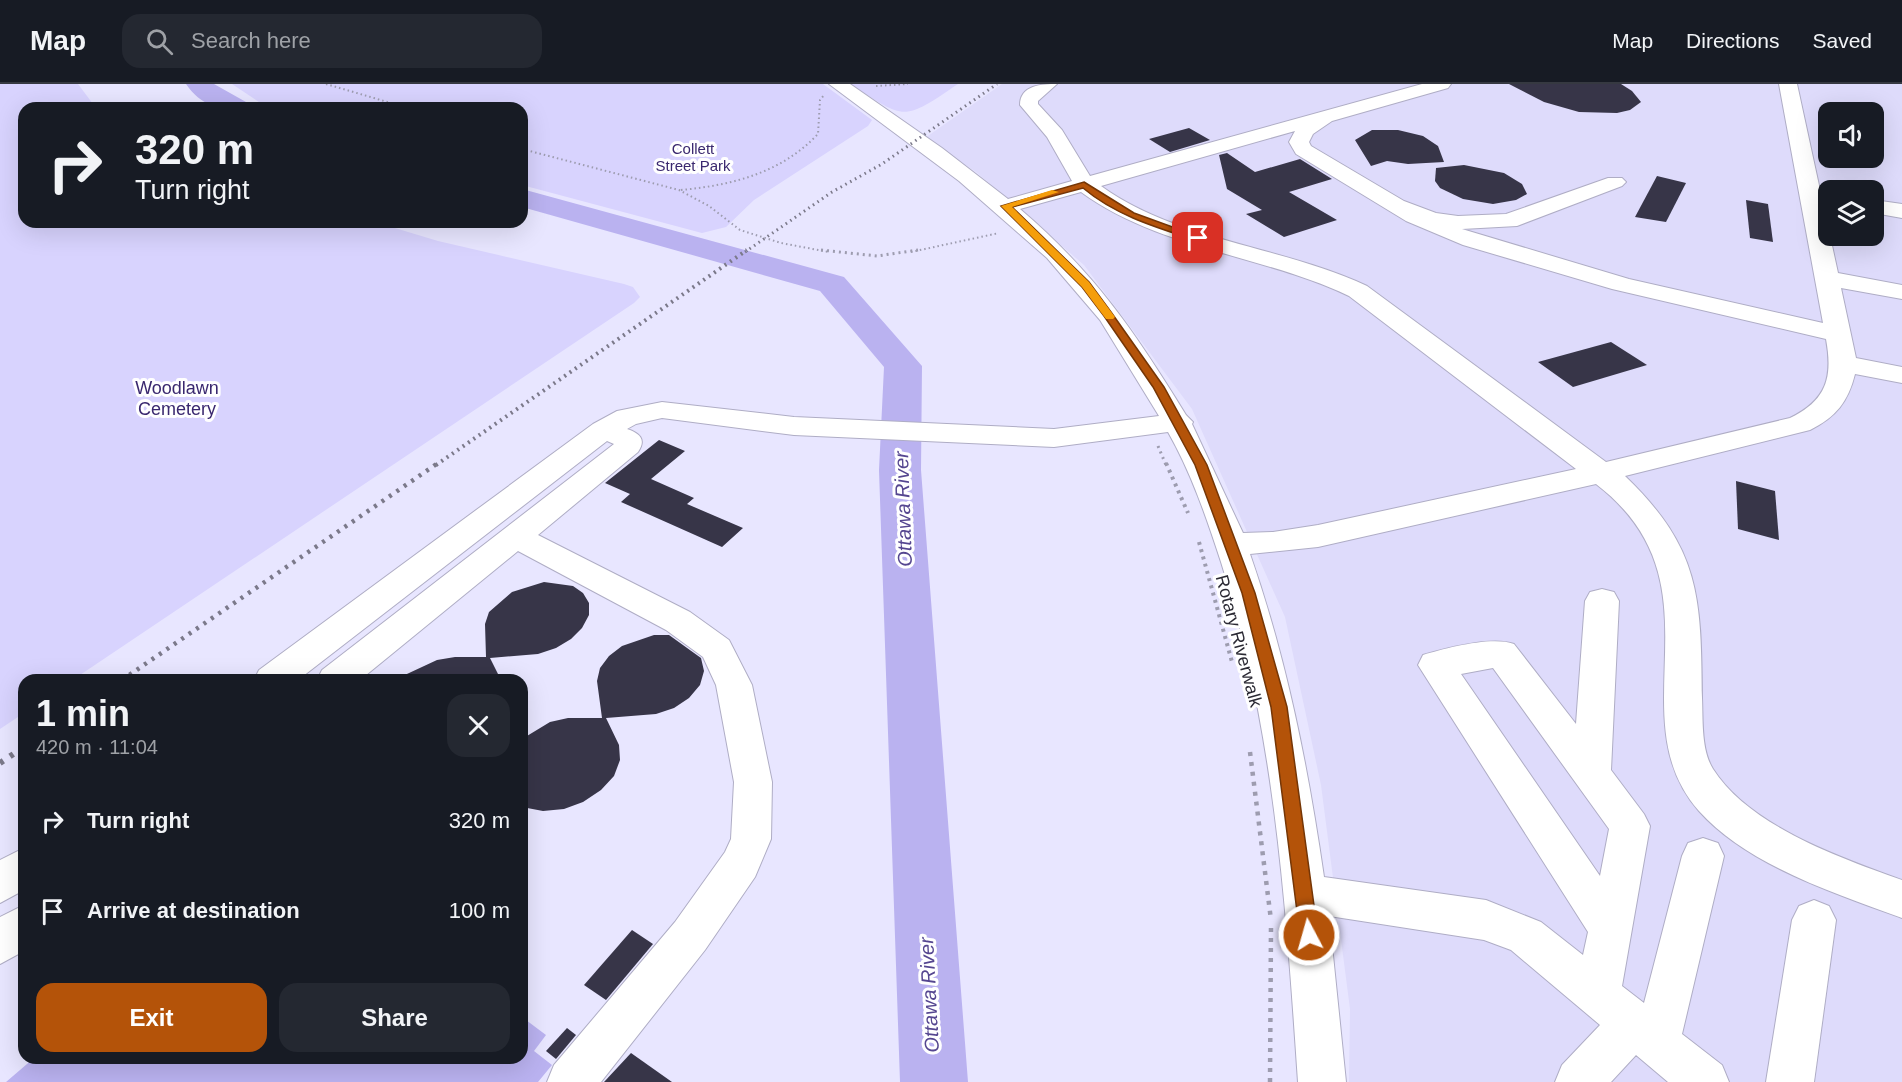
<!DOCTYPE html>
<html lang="en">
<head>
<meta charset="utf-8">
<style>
	:root { --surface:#171b24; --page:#242831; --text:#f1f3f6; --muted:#9ea1a6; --line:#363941; --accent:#b45309 }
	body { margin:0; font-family:Helvetica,sans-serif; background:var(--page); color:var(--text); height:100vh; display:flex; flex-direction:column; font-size:22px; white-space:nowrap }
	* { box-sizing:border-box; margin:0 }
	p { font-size:20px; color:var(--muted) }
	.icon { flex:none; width:33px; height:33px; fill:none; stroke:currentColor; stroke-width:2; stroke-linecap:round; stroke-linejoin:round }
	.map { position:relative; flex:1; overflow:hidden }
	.side { position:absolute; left:18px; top:590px; width:510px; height:390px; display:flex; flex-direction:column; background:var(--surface); border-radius:18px; box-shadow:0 6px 24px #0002 }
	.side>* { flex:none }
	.banner { position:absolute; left:18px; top:18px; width:510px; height:126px; border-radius:18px; box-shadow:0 6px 24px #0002; background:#171b24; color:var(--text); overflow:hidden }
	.buttons { position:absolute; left:1818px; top:18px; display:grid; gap:12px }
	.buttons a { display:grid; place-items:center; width:66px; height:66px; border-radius:12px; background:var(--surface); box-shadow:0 6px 24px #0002; font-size:30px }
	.pin { position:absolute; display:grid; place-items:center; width:51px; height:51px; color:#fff; margin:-26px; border-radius:12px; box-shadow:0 3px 9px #0006 }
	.me { position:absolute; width:66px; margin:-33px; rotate:354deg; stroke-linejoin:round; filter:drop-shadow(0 0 4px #0008) }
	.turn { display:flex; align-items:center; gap:21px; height:126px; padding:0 18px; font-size:27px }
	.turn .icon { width:78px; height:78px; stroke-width:2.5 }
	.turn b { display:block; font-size:42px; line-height:51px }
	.round { display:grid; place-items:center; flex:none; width:63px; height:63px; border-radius:18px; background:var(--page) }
	.headline { display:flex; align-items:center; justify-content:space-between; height:102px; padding:0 18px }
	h1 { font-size:36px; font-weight:700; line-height:45px }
	.primary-button { display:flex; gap:12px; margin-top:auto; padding:12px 18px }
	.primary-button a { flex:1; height:69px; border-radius:18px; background:var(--accent); color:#fff; font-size:24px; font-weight:700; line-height:69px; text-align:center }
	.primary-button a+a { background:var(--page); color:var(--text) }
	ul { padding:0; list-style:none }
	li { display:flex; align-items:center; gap:18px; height:90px; padding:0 18px }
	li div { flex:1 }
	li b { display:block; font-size:22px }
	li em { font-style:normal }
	header { display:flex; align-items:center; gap:36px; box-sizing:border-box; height:84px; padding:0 30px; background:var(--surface); border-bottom:2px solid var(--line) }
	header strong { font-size:28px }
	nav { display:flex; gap:33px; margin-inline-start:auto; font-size:21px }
	.search { width:420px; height:54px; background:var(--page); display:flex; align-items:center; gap:15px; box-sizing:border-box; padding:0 21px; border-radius:18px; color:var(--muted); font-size:22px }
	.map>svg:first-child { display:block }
	.built { fill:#dedbfb; fill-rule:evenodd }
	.green { fill:#d8d3fe }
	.water { fill:#bab2f0 }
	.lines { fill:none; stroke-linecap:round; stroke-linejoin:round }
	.river { fill:#bab2f0; fill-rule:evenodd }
	.building { fill:#373548 }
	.minor-casing { stroke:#afadc5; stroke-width:2 }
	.path-far3 { stroke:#9d9caf; stroke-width:2; stroke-dasharray:1.5 3; stroke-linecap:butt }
	.path-far2 { stroke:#9d9caf; stroke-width:3; stroke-dasharray:2 4; stroke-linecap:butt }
	.path-far1 { stroke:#9d9caf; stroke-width:4; stroke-dasharray:3 4.5; stroke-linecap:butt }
	.path { stroke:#9d9caf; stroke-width:4.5; stroke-dasharray:4 6; stroke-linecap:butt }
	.minor { fill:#fff; fill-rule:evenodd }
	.rail-far3 { stroke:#7b798a; stroke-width:3; stroke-dasharray:1.5 4; stroke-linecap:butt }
	.rail-far2 { stroke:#7b798a; stroke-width:4; stroke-dasharray:2 4.5; stroke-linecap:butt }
	.rail-far1 { stroke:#7b798a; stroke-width:4.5; stroke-dasharray:3 6; stroke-linecap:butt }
	.rail { stroke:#7b798a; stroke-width:6; stroke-dasharray:4 8; stroke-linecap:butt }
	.route { fill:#b45309; stroke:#753606; stroke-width:1.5 }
	.slow { fill:#f59e0b }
	.labels { text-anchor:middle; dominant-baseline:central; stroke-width:6; stroke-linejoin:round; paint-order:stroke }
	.far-park-label { font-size:15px; fill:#3a286f; stroke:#fff }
	.park-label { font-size:18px; fill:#3a286f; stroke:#fff }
	.street-label { font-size:18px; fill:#2a2933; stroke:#fff }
	.water-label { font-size:20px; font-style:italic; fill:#554690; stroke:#fff }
</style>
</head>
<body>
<header>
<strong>Map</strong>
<div class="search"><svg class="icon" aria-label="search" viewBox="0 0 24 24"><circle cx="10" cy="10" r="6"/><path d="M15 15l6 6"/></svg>Search here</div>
<nav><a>Map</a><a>Directions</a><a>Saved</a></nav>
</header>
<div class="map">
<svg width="1902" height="998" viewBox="0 0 1902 998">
	<rect width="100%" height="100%" fill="#e8e6ff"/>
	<path class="built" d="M1002,0H1902V998H1349L1350,925L1321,701L1285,533L1192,325L1084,181L976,88L925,54ZM1828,28H1874V74H1828ZM1828,106H1874V152H1828Z"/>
	<g class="green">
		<path d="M0,0H78L96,24H24V138H375L438,157L624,200L633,203L640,213L634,219L74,595L24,596V629L0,645Z"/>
		<path d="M232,0H823L872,36L868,42L754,116L726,143L702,149L522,101V24H268Z"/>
		<path d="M851,0H958C903,37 906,37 851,0Z"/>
	</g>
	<path class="water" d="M522,933L546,951L534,967L552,981L538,998H6L34,974H522Z"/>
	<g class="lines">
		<g class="river">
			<path d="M186,0H214L246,18L250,24C222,24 204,26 186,0Z"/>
			<path d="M522,105L844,193L922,282L921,386L968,998H900L879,386L884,283L820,207L522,123Z"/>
		</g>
	</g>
	<g class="building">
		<path d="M1509,0H1621L1632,7L1641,18L1630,26L1617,29L1579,28L1544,18Z"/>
		<path d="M1189,44L1210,56L1170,68L1149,55Z"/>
		<path d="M1372,46H1398L1423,52L1438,62L1444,78L1408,80L1387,77L1371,82L1355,56Z"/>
		<path d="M1227,69L1255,88L1300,75L1332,95L1289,108L1337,136L1284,153L1246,130L1262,126L1227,105L1219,71Z"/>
		<path d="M1464,81L1504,89L1522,100L1527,110L1516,116L1493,120L1463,115L1440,104L1435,97L1436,84Z"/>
		<path d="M1657,92L1686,99L1666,138L1635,133Z"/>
		<path d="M1746,116L1768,120L1773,158L1750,154Z"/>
		<path d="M1611,258L1647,281L1573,303L1538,278Z"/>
		<path d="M659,356L685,367L651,395L694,414L687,420L743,444L722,463L621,418L630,410L605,399Z"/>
		<path d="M1736,397L1775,407L1779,456L1738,445Z"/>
		<path d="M544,498L573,502L583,509L589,519V531L582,544L571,555L556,564L538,570L490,574L501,596H394L437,576L455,573H486L485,540L489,528L512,508Z"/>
		<path d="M654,551H669L701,574L704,587L700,601L689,614L674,624L656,630L606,634L619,661L620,676L614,692L601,706L583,718L564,725L543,727L522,723V655L550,638L568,634H602L597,597L600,584L609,572L622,562Z"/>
		<path d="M632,846L653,860L606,916L584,901Z"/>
		<path d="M567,944L576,951L556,975L546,967Z"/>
		<path d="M631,969L672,998H604Z"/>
	</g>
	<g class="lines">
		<defs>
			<g id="minor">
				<path d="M829,0H850L942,64L1008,115L1072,97L1047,53L1020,21C1020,1 1042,0 1057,0L1038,17V20L1062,46L1090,92L1422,0H1451L1448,4L1332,37L1313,50L1309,58L1311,62L1404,117L1436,129L1458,132L1506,130L1608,94H1622L1626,98L1622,102L1517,142L1462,145L1629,195L1823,239L1779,0H1797L1838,189L1902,201V215L1841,204L1856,274L1902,283V299L1855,290C1848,318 1836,333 1810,346L1625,392C1701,465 1701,514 1702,614C1703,636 1701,666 1713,685C1749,742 1841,774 1902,796V834C1836,810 1747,781 1699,727C1615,632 1727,500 1596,400L1318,463L1250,470C1287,576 1308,683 1324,793L1486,816L1541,838L1583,871L1588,848L1418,581L1423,571C1447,564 1491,552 1514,560L1576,640L1585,517L1590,508L1602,505L1614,508L1619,517L1611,686L1644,730L1650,742L1622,902L1644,919L1682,772L1688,759L1703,754L1718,759L1724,772L1682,950L1722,981L1729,998H1668L1636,971L1611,998H1555L1562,981L1600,941L1511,866L1484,856L1329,832L1346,998H1298C1286,823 1275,647 1221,478C1207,435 1191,388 1168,348L1054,363L794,351L662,334L636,340L627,345C639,349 647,355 638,368L538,451L690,528L729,556L752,601L772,698L771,755L755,793L705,866L601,998H547L554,981L675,838L725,768L731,755L734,698L716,601L703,573L666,546L518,467L360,596H317L322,586L614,360L607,357L298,596H254L259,586L593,340L617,327L662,318L794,333L1054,345L1159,332L1100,236L1047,174L959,97ZM1295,47L1289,58L1296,70L1406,137L1463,161L1612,205L1826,255C1833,293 1827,316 1790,334L1606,378L1367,202C1282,162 1177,157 1101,102ZM1081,108C1159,165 1263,171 1349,212L1576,385L1318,441L1273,448L1243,449L1192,340L1193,338L1186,331C1135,248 1095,189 1020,125ZM1493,584L1609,745L1600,792L1461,590Z"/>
				<path d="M1874,116L1902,120V134L1874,129Z"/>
				<path d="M24,764V806L0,819V776Z"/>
				<path d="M1814,816L1829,822L1836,836L1814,998H1766L1792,836L1799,822Z"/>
				<path d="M24,821V867L0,880V833Z"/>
			</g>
		</defs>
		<use href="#minor" class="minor-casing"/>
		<g class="path-far3">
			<path d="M326,0L408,24"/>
			<path d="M876,2L908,0"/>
			<path d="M522,65L679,106L709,122L740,146L781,159L829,168"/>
			<path d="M681,106C733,101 781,89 818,50L820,16L824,11"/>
			<path d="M911,168L999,149"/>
		</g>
		<g class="path-far2">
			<path d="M821,166L877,172L918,166"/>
			<path d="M1158,362L1166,381"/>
		</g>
		<g class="path-far1">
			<path d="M1166,379L1188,429"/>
			<path d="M1199,458L1232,578"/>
		</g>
		<g class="path">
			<path d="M1250,668L1271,836"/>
			<path d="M1270,998L1271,843"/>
		</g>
		<use href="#minor" class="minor"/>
		<path class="rail-far3" d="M745,168L832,108L882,80L997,0"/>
		<path class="rail-far2" d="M436,381L747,166"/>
		<path class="rail-far1" d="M122,596L438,379"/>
		<path class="rail" d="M0,679L24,663"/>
	</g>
	<path class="route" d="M1084,98L1134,129L1203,154L1195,156C1155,143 1115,131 1083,104L1012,123L1089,198L1111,228L1164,303L1207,381L1255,509L1287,623L1318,851L1316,857L1309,859L1303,857L1300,851L1271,623L1242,509L1195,381L1153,303L1104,232L1082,203L1001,122Z"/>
	<path class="slow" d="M1052,106L1059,108L1012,123L1089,198L1115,233L1113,235H1106L1082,203L1001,122Z"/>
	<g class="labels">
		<g class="far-park-label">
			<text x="693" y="64">Collett<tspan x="693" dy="17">Street Park</tspan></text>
		</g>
		<g class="park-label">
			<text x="177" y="304">Woodlawn<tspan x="177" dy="21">Cemetery</tspan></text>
		</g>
		<g class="street-label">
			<text transform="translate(1239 557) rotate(75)">Rotary Riverwalk</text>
		</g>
		<g class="water-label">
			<text transform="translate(903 425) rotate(-92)">Ottawa River</text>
			<text transform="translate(929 911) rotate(-93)">Ottawa River</text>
		</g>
	</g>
</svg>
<div class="buttons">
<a><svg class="icon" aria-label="sound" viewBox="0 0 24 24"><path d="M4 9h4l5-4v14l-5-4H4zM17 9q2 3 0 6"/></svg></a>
<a><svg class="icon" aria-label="layers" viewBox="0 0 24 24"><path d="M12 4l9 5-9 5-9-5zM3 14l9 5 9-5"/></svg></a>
</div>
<div class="pin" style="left:1198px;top:154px;background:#d93025"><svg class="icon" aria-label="arrive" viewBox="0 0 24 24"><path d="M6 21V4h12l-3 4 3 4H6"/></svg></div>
<svg class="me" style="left:1309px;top:851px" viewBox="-20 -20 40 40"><circle r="17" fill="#b45309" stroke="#fff" stroke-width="3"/><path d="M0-11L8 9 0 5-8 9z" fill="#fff"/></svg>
<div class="banner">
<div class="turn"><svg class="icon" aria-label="right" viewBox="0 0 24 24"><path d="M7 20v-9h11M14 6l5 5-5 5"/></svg><div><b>320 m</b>Turn right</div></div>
</div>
<section class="side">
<div class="headline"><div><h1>1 min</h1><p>420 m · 11:04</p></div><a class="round"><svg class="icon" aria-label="close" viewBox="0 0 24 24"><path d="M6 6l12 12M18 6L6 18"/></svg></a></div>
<ul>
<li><svg class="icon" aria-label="right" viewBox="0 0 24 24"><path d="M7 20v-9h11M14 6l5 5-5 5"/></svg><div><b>Turn right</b></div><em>320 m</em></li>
<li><svg class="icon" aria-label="arrive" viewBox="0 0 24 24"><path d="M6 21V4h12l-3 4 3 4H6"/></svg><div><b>Arrive at destination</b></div><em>100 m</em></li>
</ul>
<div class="primary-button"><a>Exit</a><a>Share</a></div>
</section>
</div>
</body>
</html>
